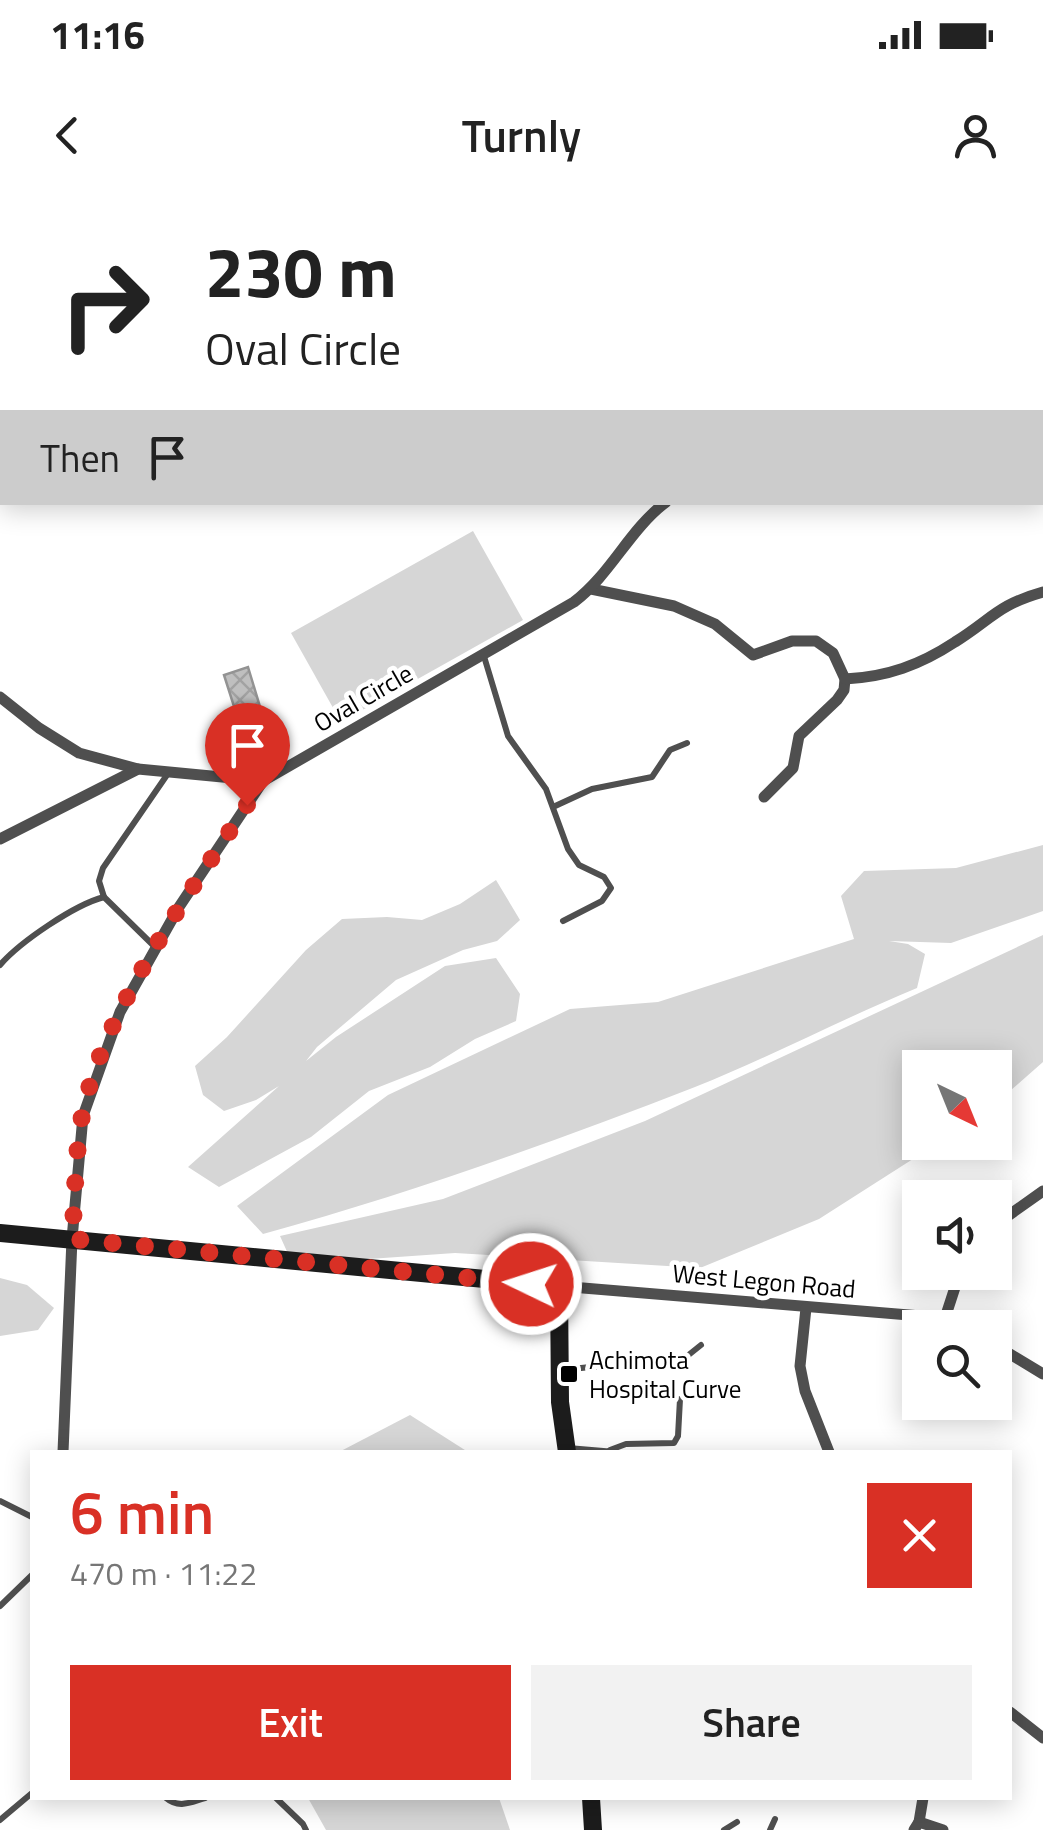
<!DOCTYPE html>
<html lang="en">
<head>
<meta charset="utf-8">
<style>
	:root { --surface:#fff; --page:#f2f2f2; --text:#222; --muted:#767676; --accent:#d93025 }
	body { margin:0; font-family:"Titillium Web",sans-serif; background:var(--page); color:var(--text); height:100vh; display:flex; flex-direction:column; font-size:38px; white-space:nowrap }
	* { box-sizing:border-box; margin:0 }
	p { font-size:32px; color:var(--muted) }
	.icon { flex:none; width:55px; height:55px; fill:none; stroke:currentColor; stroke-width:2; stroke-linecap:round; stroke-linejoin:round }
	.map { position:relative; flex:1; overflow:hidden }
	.drawer { position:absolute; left:30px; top:1250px; width:982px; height:350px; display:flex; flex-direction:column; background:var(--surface); border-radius:0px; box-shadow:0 5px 25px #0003 }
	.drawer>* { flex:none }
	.banner { position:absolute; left:0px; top:0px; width:1045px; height:305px; box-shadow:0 5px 25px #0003; background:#fff; color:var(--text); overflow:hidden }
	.needle { width:65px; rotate:137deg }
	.tools { position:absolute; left:902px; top:850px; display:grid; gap:20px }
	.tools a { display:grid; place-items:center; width:110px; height:110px; border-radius:0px; background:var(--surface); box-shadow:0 5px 25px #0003; font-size:50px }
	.pin { position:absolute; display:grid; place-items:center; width:85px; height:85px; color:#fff; margin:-102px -42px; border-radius:50% 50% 50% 0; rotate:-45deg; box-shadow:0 0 10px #0007 }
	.pin .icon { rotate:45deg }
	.me { position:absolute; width:110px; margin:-55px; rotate:274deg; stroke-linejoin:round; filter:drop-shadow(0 0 8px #0008) }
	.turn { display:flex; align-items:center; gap:35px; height:210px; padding:0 40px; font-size:45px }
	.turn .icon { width:130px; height:130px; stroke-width:2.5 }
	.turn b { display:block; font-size:70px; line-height:85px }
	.then { display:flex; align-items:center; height:95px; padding:0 40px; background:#0003; gap:20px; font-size:38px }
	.round { display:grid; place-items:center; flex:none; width:105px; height:105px; border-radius:0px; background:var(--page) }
	.head { display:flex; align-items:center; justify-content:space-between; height:170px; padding:0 40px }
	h1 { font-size:60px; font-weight:600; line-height:75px; color:var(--accent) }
	.primary-button { display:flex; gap:20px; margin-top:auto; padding:20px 40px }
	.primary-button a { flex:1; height:115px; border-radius:0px; background:var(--accent); color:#fff; font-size:40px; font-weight:600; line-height:115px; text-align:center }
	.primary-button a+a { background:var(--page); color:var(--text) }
	.status { display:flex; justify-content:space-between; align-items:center; height:70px; padding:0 50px; background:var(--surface); direction:ltr }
	.status svg { height:28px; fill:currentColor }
	header { display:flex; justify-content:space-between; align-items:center; height:130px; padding:0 40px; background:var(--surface); font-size:45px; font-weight:600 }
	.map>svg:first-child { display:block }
	.grass { fill:#d6d6d6 }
	.building { fill:url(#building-cross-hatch); stroke:#939393; stroke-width:2.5 }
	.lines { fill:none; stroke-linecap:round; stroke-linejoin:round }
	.lane { stroke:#4f4f4f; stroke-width:6 }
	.street { stroke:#4f4f4f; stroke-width:11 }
	.secondary { stroke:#1c1c1c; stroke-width:18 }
	.route { stroke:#d93025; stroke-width:18; stroke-dasharray:0 32.4 }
	.poi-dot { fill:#000; stroke:#fff; stroke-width:4 }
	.labels { text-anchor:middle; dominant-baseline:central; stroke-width:9; stroke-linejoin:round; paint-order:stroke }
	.street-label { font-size:25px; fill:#000; stroke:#fff }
	.poi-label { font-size:25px; fill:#000; stroke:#fff; text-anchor:start }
</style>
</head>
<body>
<div class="status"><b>11:16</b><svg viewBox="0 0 49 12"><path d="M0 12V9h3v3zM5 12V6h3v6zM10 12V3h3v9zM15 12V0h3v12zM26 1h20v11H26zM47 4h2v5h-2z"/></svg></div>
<header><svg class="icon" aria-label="back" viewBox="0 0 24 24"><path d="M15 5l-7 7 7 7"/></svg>Turnly<svg class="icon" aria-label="person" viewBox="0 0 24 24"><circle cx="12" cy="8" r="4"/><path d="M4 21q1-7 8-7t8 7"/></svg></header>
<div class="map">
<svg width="1043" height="1630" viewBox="0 0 1043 1630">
	<defs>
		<pattern id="building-cross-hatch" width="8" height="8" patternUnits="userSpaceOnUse" patternTransform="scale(2.5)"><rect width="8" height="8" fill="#bfbfbf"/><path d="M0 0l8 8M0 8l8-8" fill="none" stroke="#a2a2a2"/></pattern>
	</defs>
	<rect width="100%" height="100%" fill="#fff"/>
	<g class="grass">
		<path d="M473,331L523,420L341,522L291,433Z"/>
		<path d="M1043,645V711L951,743L889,741L908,744L925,754L917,788C842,819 770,857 695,887C553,942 409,994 263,1034L237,1006L388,895L570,809L658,802L854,739L841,696L864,671L956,668Z"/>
		<path d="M496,680L520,720L497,741L463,750L396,780L317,847L306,861L336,837L445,766L496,758L520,794L516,821L475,839L430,867L369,891L311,937L219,987L188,967L279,886L256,900L224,911L203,895L195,866L227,837L306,750L342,719L387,717L422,720L460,704Z"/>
		<path d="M1043,735V862L995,904V868H920V942L938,943L819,1019L700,1068L455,1053L369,1059L289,1056L280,1036L443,999L645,921Z"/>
		<path d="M0,1078L27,1085L54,1108L38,1130L0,1136Z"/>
		<path d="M410,1215L468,1252H339Z"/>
		<path d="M308,1598H499L510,1630H326Z"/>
	</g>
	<path class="building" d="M248,467L267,530L244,538L224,475Z"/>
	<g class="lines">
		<g class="lane">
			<path d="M0,94H2"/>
			<path d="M483,453L508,536L546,589L568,649L579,665L604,677L611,688L602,701L563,721"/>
			<path d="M553,607L592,589L652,577L670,550L687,543"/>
			<path d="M104,697L99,681L103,668L169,572"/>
			<path d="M0,765C20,742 74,705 104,697L155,747"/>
			<path d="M562,1170L686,1157L701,1145"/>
			<path d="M568,1248L615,1252"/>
			<path d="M610,1250L626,1244L674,1243L678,1236L680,1199"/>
			<path d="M0,1301L32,1317"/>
			<path d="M0,1406L32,1375"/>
			<path d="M166,1598C179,1609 191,1602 205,1598"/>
			<path d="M276,1598L303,1624L306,1630"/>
			<path d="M0,1620L32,1593"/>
			<path d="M724,1630L737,1622"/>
			<path d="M770,1630L775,1619"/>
		</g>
		<g class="street">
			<path d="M537,0L538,2"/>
			<path d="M866,0L869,2"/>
			<path d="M1042,132L1043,128"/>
			<path d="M1042,208H1043"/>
			<path d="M0,221L2,228"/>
			<path d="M1042,234L1043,236"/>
			<path d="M0,249L2,248"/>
			<path d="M591,389L674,406L715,424L753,455L792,441H816L833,453L845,479L844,490L837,500L799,536L793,568L764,597"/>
			<path d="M845,479C887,477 920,465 955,442C992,419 997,405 1043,392"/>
			<path d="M0,497L39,528L79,553L138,569"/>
			<path d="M0,639L138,569L263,581"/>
			<path d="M995,1025L1043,991"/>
			<path d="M559,1086L945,1118L963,1128"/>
			<path d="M806,1108L800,1166L805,1191L829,1252"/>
			<path d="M945,1118L960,1072"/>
			<path d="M995,1145L1043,1174"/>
			<path d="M63,1252L72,1039L83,916L120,812L179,707L263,581L574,402C611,374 629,330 666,302"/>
			<path d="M1010,1512L1043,1538"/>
			<path d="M919,1622L943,1630"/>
			<path d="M914,1630L919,1622L923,1598"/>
		</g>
		<g class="secondary">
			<path d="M0,1033L559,1086L560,1202L567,1252"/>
			<path d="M591,1598L593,1630"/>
		</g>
	</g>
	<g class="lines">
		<path class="route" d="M247,605C189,694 103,811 82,916C75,956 75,999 72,1039L531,1084"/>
	</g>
	<rect class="poi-dot" x="559" y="1164" width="20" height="20" rx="5"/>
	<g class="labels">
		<g class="street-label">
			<text transform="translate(363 498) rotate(-30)">Oval Circle</text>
			<text transform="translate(764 1081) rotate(5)">West Legon Road</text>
		</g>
		<g class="poi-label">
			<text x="589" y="1160">Achimota<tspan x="589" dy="29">Hospital Curve</tspan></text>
		</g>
	</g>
</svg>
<div class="tools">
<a><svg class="needle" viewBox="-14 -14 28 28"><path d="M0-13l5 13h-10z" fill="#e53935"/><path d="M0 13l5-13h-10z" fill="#767676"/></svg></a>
<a><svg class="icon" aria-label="sound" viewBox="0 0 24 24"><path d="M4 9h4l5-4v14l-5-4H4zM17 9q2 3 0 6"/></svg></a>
<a><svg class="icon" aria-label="search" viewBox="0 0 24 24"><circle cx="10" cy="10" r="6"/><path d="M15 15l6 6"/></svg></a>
</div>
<div class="pin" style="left:247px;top:605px;background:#d93025"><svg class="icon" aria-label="arrive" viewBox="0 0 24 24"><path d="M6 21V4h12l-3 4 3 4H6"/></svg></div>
<svg class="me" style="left:531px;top:1084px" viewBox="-20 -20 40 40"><circle r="17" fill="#d93025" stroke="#fff" stroke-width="3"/><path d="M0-11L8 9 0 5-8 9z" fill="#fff"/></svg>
<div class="banner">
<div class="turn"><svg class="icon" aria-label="right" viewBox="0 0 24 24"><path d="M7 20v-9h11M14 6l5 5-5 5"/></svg><div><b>230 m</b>Oval Circle</div></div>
<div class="then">Then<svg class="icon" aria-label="arrive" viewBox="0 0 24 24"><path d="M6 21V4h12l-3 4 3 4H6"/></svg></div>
</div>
<section class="drawer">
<div class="head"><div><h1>6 min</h1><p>470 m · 11:22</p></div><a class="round" style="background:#d93025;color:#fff"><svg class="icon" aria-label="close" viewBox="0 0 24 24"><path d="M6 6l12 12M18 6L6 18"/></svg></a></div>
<div class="primary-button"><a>Exit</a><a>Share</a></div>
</section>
</div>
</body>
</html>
